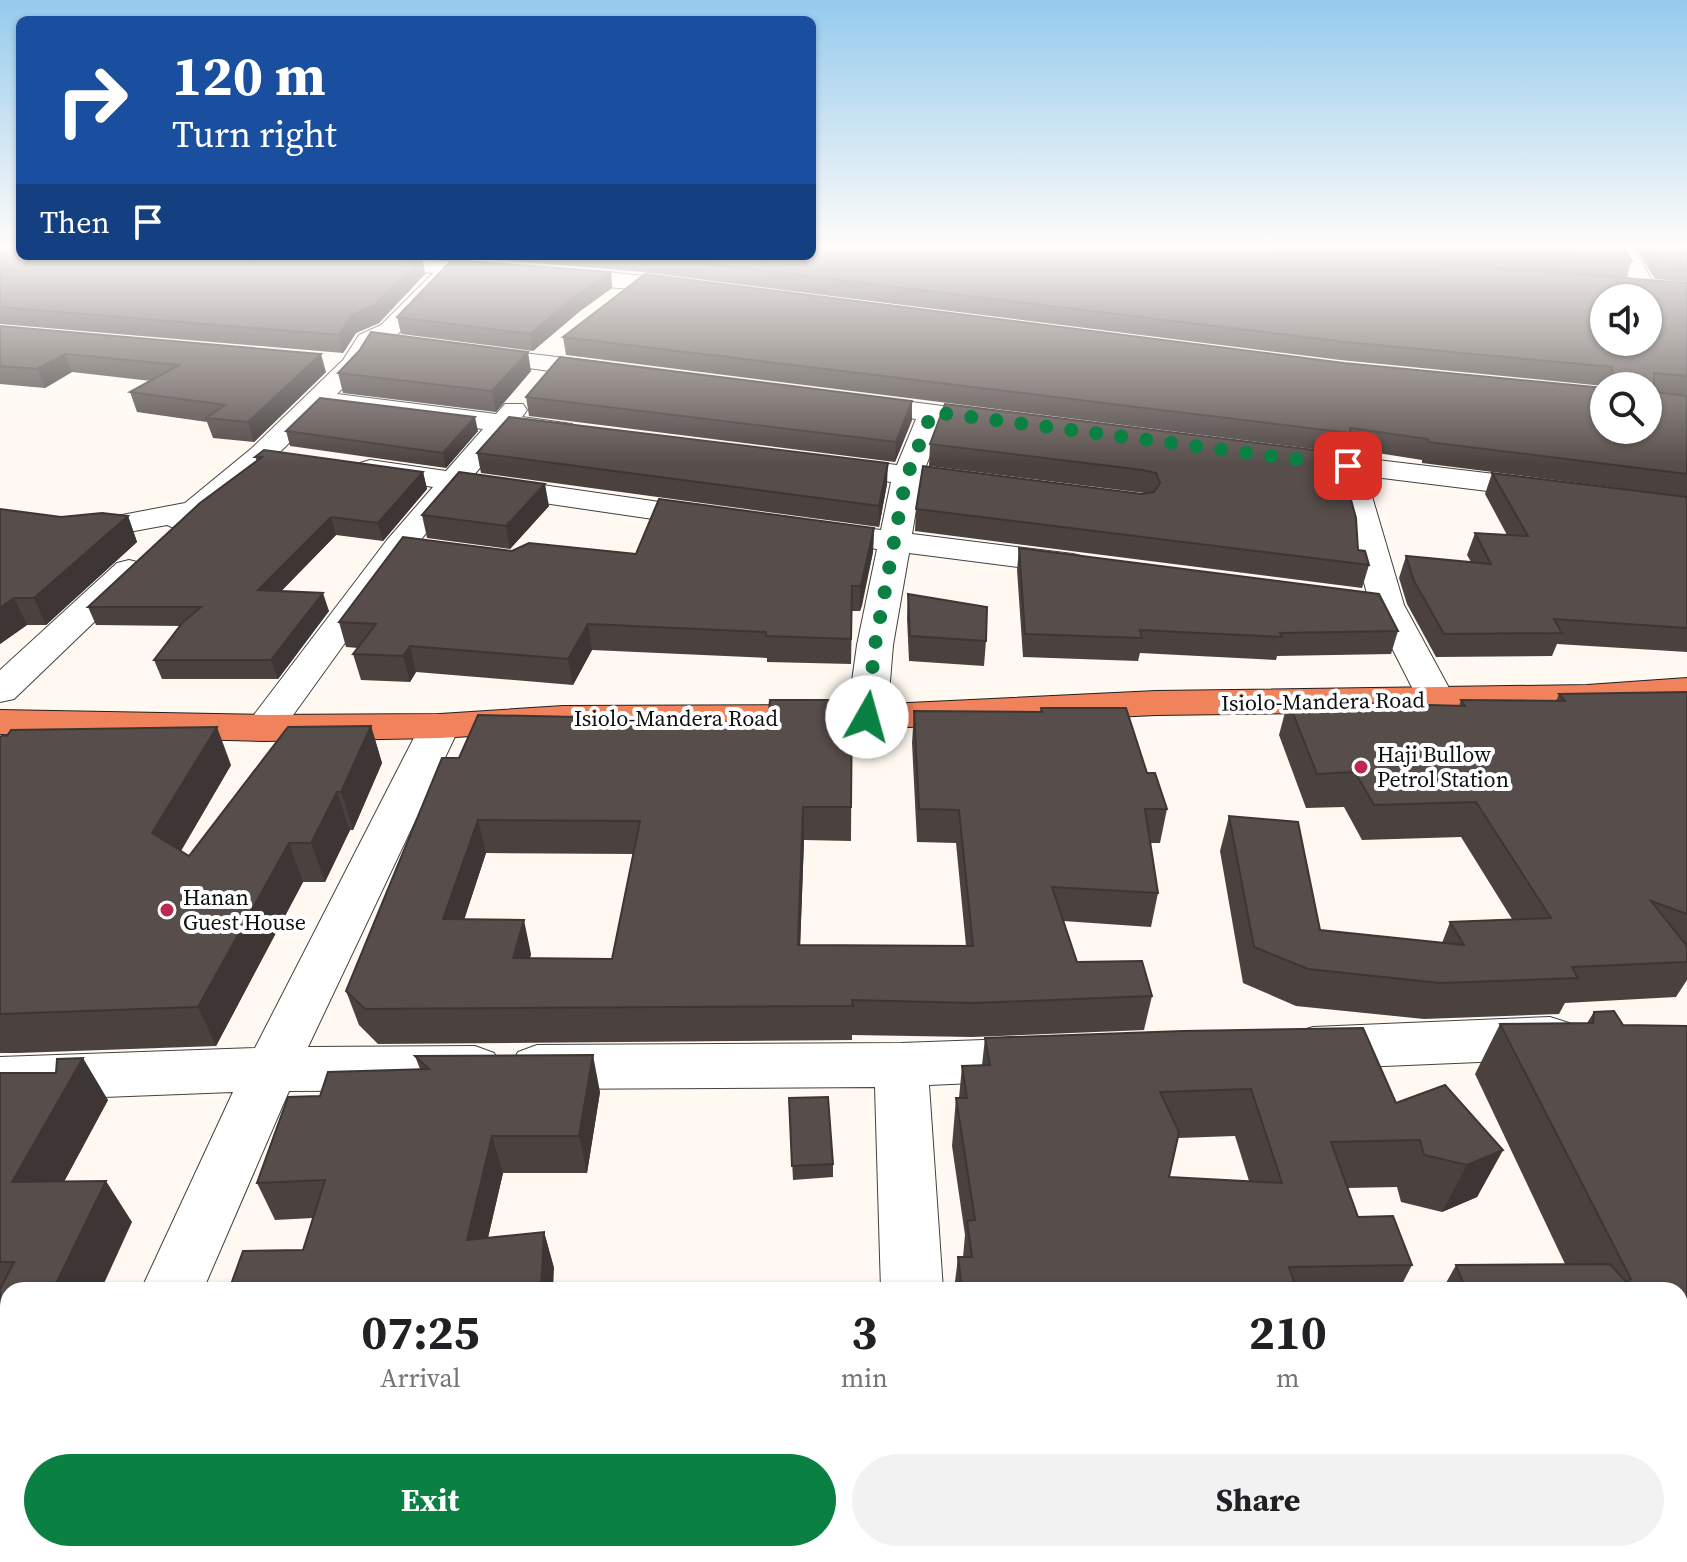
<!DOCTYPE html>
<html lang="en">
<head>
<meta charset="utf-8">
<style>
	:root { --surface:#fff; --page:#f2f2f2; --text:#202124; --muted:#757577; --accent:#0b8043 }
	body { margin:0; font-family:"Source Serif 4",serif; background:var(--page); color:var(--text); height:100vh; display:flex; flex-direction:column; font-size:30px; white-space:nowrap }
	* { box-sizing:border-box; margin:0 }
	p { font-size:26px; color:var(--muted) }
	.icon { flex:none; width:44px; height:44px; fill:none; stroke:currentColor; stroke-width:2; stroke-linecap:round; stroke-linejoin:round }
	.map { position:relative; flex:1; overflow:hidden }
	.panel { position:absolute; left:0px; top:1282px; width:1688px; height:280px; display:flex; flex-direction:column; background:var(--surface); border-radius:24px 24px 0 0; box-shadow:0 2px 6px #0004 }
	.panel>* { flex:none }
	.hud { position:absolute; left:16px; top:16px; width:800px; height:244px; border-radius:12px; box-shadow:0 2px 6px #0004; background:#1a4fa0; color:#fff; overflow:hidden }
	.tools { position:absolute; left:1590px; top:284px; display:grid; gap:16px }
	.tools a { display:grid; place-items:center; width:72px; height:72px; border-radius:50%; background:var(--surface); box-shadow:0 2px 6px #0004; font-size:40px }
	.pin { position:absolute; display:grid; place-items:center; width:68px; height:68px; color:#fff; margin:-34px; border-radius:16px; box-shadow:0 4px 12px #0006 }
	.me { position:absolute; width:88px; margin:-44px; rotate:7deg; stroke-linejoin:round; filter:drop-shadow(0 0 6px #0008) }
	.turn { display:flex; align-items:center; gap:28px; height:168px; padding:0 24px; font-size:36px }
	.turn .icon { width:104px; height:104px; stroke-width:2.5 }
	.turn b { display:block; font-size:56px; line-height:68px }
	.then { display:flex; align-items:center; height:76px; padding:0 24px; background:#0003; gap:16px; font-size:30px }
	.eta { display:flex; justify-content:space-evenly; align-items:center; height:136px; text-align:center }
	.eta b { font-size:48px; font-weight:700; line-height:56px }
	.button { display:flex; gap:16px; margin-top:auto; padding:16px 24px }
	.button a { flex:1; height:92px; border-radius:48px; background:var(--accent); color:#fff; font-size:32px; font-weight:700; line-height:92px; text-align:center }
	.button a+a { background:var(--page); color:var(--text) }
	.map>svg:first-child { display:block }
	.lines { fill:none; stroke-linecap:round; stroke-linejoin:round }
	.minor-casing { stroke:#424242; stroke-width:2 }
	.highway-casing { stroke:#202020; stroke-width:2 }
	.minor { fill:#fff; fill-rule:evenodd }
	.highway { fill:#f1835c; fill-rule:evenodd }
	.wall { fill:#4b4240; fill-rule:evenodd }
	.shaded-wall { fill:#3d3634 }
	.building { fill:#574d4b; stroke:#3d3634; stroke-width:2; fill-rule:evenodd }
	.route { stroke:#0b8043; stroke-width:14; stroke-dasharray:0 25.2 }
	.poi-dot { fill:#bc294d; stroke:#fff; stroke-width:3 }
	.labels { text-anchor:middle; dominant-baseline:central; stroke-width:8; stroke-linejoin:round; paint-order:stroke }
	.street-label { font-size:22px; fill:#0f0f0f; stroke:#fff }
	.poi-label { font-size:22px; fill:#0f0f0f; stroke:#fff; text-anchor:start }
</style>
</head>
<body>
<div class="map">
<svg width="1687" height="1562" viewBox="0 0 1687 1562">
	<rect width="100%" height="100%" fill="#fff9f1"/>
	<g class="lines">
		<defs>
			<g id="minor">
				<path d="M1612,247H1632L1657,288L1654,293H1638Z"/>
				<path d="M368,256L607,272L701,282L704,287L693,294L446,274L449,278L446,283L397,335L376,345L362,369L337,394L496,414L505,404H523L527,410L522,417L572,424L576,430L572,436L562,438L510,432L474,475L708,509L719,511L724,518L719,525L708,527L461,491L409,554L278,736L264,740L250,736L244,728L387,540L433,487L360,475L355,469L360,463L370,460L446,471L483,429L323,409L272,460L192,529L181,531L167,525L101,537L72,539L0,530V512L72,519H101L185,503L252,448L343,360L359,335L381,325L433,273L365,268L355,262L358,258Z"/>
				<path d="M472,347L608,363L617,366L621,371L617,376L608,379L463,359L460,354L463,349Z"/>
				<path d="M857,395L997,413L1007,415L1011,421L1007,427L997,429L942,422L925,469L990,478L994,484L990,490L979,493L920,486L912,534L1073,554L1085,557L1090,564L1085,571L1073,574L909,553L893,645L887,717L881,725L867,729L853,725L847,717L857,645L877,549L807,539L802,532L807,525L818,522L881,530L891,482L820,472L815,466L820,460L830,457L897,465L916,419L848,409L844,403L848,397Z"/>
				<path d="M1285,449L1545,480L1556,483L1560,489L1556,495L1545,498L1366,476L1404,605L1455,699L1450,707L1436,711L1422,707L1370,605L1335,473L1275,464L1271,458L1275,452Z"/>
				<path d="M129,560L141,563L146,570L141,577L14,699L0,702V670L117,563Z"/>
				<path d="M440,714L454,718L460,726L308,1047L475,1046L494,1053L502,1068L494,1083L475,1090L289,1091L203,1290H141L233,1092L0,1101V1057L255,1048L420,726L426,718Z"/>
				<path d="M1550,1017L1569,1023L1576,1038L1569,1053L1550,1059L1313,1069L1294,1063L1287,1048L1294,1033L1313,1027Z"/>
				<path d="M1038,1038L1057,1044L1065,1059L1057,1074L1038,1080L929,1085L943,1290H881L875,1087L537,1089L518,1082L510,1067L518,1052L537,1045L901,1043Z"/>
				<path d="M16,1554H90L87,1562H13Z"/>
				<path d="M888,1554H962L963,1562H889Z"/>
			</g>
			<path id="highway" d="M1687,678V702L1587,709L1156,715L867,729L563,730L440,738L264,741L0,734V710L264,715L440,714L563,706L867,705L1156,691L1587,685Z"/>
		</defs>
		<use href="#minor" class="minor-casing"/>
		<use href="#highway" class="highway-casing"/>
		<use href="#minor" class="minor"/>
		<use href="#highway" class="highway"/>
	</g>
	<g class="wall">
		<path d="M0,247L422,257L425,274L379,323L356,333L343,353L0,324Z"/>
		<path d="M1243,247H1624L1632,261L1626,278Z"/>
		<path d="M1634,247H1687V282L1655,279Z"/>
		<path d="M469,256H812L1687,283V497L1422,463V460L1346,448L1345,453L566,355L563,337L1604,430L1648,386H1604L1340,360L642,272L470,258Z"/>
		<path d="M611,272L612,288L580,311L533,351L401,334L397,317Z"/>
		<path d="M0,326L326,372L254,442L213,438L207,422L137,412L130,392L151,381L72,372L45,388L0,384Z"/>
		<path d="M531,371L496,412L343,393L338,373Z"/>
		<path d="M526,397L912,420L895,462L529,416Z"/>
		<path d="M286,431H478L446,468L290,446Z"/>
		<path d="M930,444L1338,453L1358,550L1369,565L1362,588L915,531L916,509L1144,493L929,466Z"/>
		<path d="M477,453L887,484L879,527L481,473Z"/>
		<path d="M255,457L423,472L427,489L383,541L336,535L281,591L329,611L278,679H162L154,660L180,626L96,625L88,607L257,461Z"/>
		<path d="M1492,473L1687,497V652L1557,644L1552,656L1436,657L1407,604L1399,578L1406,556L1471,562L1467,555L1475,533L1507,535L1485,494Z"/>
		<path d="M549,506L510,549L427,538L422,515Z"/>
		<path d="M0,509L61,517L128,516L137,542L46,625H27L0,644Z"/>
		<path d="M874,528L873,552L862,606L860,611H852L851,664L767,662V658L592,650L573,685L416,672L410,682L361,680L353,654L358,648L346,647L339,622L512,551L636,554Z"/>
		<path d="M1019,548L1398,631L1391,654L1277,656L1276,660L1140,653L1138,661L1023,657L1017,570Z"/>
		<path d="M908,594L986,641L984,666L909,661L907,618Z"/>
		<path d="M1687,692V980L1676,997L1565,1003L1559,1014L1424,1019L1296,1006L1243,983L1220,851L1229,816L1320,930L1442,943L1450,922L1512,919L1461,837L1362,840L1344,807L1306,808L1279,735L1288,701L1459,706L1461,700L1556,701L1559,694Z"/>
		<path d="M852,700L851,841L804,840L800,945L966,946L956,843L917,842L912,743L914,711L1040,712L1041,708L1147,773L1167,809L1160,843H1150L1158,893L1151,927L1063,921L1077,962L1152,996L1144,1030L972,1037L852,1035V1040L378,1044L359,1025L346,991L459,758L579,721L768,722ZM486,853L633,854L612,959L530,958L531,954L464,919Z"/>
		<path d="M371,726L382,763L353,830H350L325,882H303L216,1046L17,1053H0V738L231,765L181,851L189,856Z"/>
		<path d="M1594,1012L1623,1025L1687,1026V1562H1520L1517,1554H1680V1290H1442L1456,1265L1565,1264L1475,1074L1500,1024L1587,1023Z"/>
		<path d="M985,1038L1396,1103L1503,1150L1477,1197L1442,1212L1401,1202L1397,1187L1348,1188L1358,1217L1412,1265L1399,1290H954L958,1257H963L965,1235L952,1146L956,1098H959L962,1066L982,1065ZM1235,1136L1249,1181L1169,1177L1178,1138Z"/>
		<path d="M415,1056L600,1092L587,1173H503L488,1238L544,1232L554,1268L303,1250L313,1218L275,1220L257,1183L320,1096L420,1069Z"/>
		<path d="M0,1073H56L108,1100L64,1181L132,1222L8,1290V1446L0,1445Z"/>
		<path d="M789,1098L833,1164V1177L793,1180Z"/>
		<path d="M986,1554H1376L1379,1562H987Z"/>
	</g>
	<g class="shaded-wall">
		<path d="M422,257L425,274L379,323L356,333L343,353L339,335L352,315Z"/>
		<path d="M611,272L612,288L580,311L533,351L530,334L578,294Z"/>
		<path d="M528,352L531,371L496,412L492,391Z"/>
		<path d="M65,354L72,372L45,388L37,369Z"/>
		<path d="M321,354L326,372L254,442L248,422Z"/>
		<path d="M912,401V420L895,462L896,442Z"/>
		<path d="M475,417L478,431L446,468L443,453Z"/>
		<path d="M888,463L887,484L879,527V506Z"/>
		<path d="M423,472L427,489L383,541L378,523Z"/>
		<path d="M545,484L549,506L510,549L506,526Z"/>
		<path d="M128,516L137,542L46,625L34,598Z"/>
		<path d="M331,517L336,535L264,609L258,590Z"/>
		<path d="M874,528L873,552L860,611V586Z"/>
		<path d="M323,593L329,611L278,679L271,660Z"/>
		<path d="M14,598L27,625L0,644V608Z"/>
		<path d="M588,624L592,650L573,685L568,659Z"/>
		<path d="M410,646L416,672L410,682L403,656Z"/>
		<path d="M371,726L382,763L353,830L341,792Z"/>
		<path d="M217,727L231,765L169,871L152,833Z"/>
		<path d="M337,792L350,830L325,882L311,843Z"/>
		<path d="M803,807L804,840L799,979L798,945Z"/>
		<path d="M478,820L486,853L453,954L443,919Z"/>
		<path d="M289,843L303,882L216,1046L198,1007Z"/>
		<path d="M524,920L531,954L521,992L513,958Z"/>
		<path d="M593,1055L600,1092L587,1173L579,1136Z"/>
		<path d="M83,1058L108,1100L42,1223L12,1182Z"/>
		<path d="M492,1136L503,1173L479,1276L467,1240Z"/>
		<path d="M1503,1150L1477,1197L1442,1212L1467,1165Z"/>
		<path d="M106,1181L132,1222L101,1290H53Z"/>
		<path d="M544,1232L554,1268L553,1290H541Z"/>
		<path d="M386,1554H407L406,1562H385Z"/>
	</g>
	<g class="building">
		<path d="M0,247H20V256H395L422,257L375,305L352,315L339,335L0,307Z"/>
		<path d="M812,247H1228L1687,283V376L1654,373V392L1687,396V474L1428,442V439L1350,428V433L563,337L645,274L1344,363L1604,388V430H1648V386H1614L1612,367L1345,342L644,256H812ZM1604,298H1648V342H1604Z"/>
		<path d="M1450,247H1624L1632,261Z"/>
		<path d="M1651,247H1687V265L1661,262Z"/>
		<path d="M452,260L611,272L578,294L530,334L397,317Z"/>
		<path d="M0,326L321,354L248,422L206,418L225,405L130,392L179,365L65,354L37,369L0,366Z"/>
		<path d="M371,332L528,352L492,391L338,373L359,351Z"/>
		<path d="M560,357L912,401L896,442L526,397Z"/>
		<path d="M320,398L475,417L443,453L286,431Z"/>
		<path d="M945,404L1338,453L1356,518L1358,550L1365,551L1369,565L916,509L923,466L1142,494L1154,492L1160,483L1156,473L1143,470L930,444Z"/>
		<path d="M509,417L888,463L879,506L477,453Z"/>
		<path d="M264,450L423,472L378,523L331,517L258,590L323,593L271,660H154L183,622L201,607H88L200,503L262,457H255Z"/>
		<path d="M459,472L545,484L506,526L422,515Z"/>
		<path d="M1492,473L1687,497V628L1554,619L1562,633L1444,634L1414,581L1406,556L1491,564L1475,533L1528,536Z"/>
		<path d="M659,499L874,528L862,581L860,586H852L851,639L766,636V632L588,624L568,659L410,646L403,656L353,654L376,624L339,622L403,537L512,551L529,543L636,554Z"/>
		<path d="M0,509L61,517L102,513L128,516L34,598H14L0,608Z"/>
		<path d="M1019,548L1379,594L1398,631L1280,633L1282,637L1140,630L1142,638L1025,634Z"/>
		<path d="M908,594L987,607L986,641L910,636Z"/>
		<path d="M1687,692V914L1651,901L1687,946V962L1572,967L1578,978L1440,983L1308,969L1254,947L1229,816L1298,822L1320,930L1464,945L1450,922L1551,918L1476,802L1374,805L1355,772L1317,774L1288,701L1465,706L1461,700L1565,701L1559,694Z"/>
		<path d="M770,700H852L851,807H803L798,945L973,946L959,810L919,809L914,711L1042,712L1041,708H1126L1147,773H1155L1167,809H1145L1158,893L1052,887L1077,962L1142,961L1152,996L975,1003L852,1000L853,1006L365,1009L346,991L442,758H459L478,715L578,717L577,721L768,722ZM478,820L640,821L612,959L513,958L524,920L443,919Z"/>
		<path d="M371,726L341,792H337L311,843H289L198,1007L0,1014V738L2,735L7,736L11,730L217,727L152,833L189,856L288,727Z"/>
		<path d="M1614,1011L1623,1025L1687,1026V1438H1680V1290H1466L1456,1265L1610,1264L1626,1282L1631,1279L1500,1024L1593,1023L1594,1012Z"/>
		<path d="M1363,1028L1396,1103L1445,1085L1503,1150L1467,1165L1424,1155L1420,1140L1331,1142L1358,1217L1393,1216L1412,1265L1289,1267L1297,1290H962L958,1257H972L967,1221L975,1220L956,1098H967L962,1066L990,1065L985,1038L1183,1031ZM1251,1089L1282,1183L1169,1177L1179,1132L1160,1092Z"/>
		<path d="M593,1055L579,1136H492L467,1240L544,1232L541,1290H229L243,1251L303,1250L325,1180L257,1183L288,1097L320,1096L328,1072L429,1069L415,1056Z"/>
		<path d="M83,1058L12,1182L106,1181L53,1290H8V1408H0V1289L14,1262H0V1073H56L57,1059Z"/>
		<path d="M828,1097L833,1164L792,1166L789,1098Z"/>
		<path d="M1680,1508H1687V1562H1575L1572,1554H1680Z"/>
		<path d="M104,1554H386L385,1562H102Z"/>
		<path d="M618,1554H883V1562H617Z"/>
		<path d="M999,1554H1376L1379,1562H1000Z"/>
	</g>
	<linearGradient id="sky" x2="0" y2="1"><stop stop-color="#94caed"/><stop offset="0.53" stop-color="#fffcf9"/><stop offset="1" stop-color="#fffcf9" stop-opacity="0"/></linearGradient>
	<rect width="1687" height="465" fill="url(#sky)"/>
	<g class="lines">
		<path class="route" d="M867,717L875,645L902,498L907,476L932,412L1348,466"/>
	</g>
	<g class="poi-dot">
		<circle cx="1361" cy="767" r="8"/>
		<circle cx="167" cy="910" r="8"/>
	</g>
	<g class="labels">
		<g class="street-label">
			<text transform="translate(1323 701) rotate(-1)">Isiolo-Mandera Road</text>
			<text x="676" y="718">Isiolo-Mandera Road</text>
		</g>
		<g class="poi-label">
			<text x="1377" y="754">Haji Bullow<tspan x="1377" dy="25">Petrol Station</tspan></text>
			<text x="183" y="897">Hanan<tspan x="183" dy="25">Guest House</tspan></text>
		</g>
	</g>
</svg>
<div class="tools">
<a><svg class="icon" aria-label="sound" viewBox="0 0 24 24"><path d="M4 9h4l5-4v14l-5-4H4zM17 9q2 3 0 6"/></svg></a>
<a><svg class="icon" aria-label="search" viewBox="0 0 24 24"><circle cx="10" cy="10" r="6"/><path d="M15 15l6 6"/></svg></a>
</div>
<div class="pin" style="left:1348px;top:466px;background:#d93025"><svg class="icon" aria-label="arrive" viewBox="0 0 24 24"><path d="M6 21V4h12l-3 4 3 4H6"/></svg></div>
<svg class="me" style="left:867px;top:717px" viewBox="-20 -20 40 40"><circle r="19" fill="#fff"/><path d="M0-13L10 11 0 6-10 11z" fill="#0b8043"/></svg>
<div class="hud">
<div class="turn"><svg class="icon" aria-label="right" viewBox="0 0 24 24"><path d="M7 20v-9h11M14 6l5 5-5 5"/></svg><div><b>120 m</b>Turn right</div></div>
<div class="then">Then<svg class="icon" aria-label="arrive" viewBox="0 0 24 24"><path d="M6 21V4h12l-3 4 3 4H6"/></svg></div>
</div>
<section class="panel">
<div class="eta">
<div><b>07:25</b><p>Arrival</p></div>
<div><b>3</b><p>min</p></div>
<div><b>210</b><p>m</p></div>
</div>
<div class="button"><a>Exit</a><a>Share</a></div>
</section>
</div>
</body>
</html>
